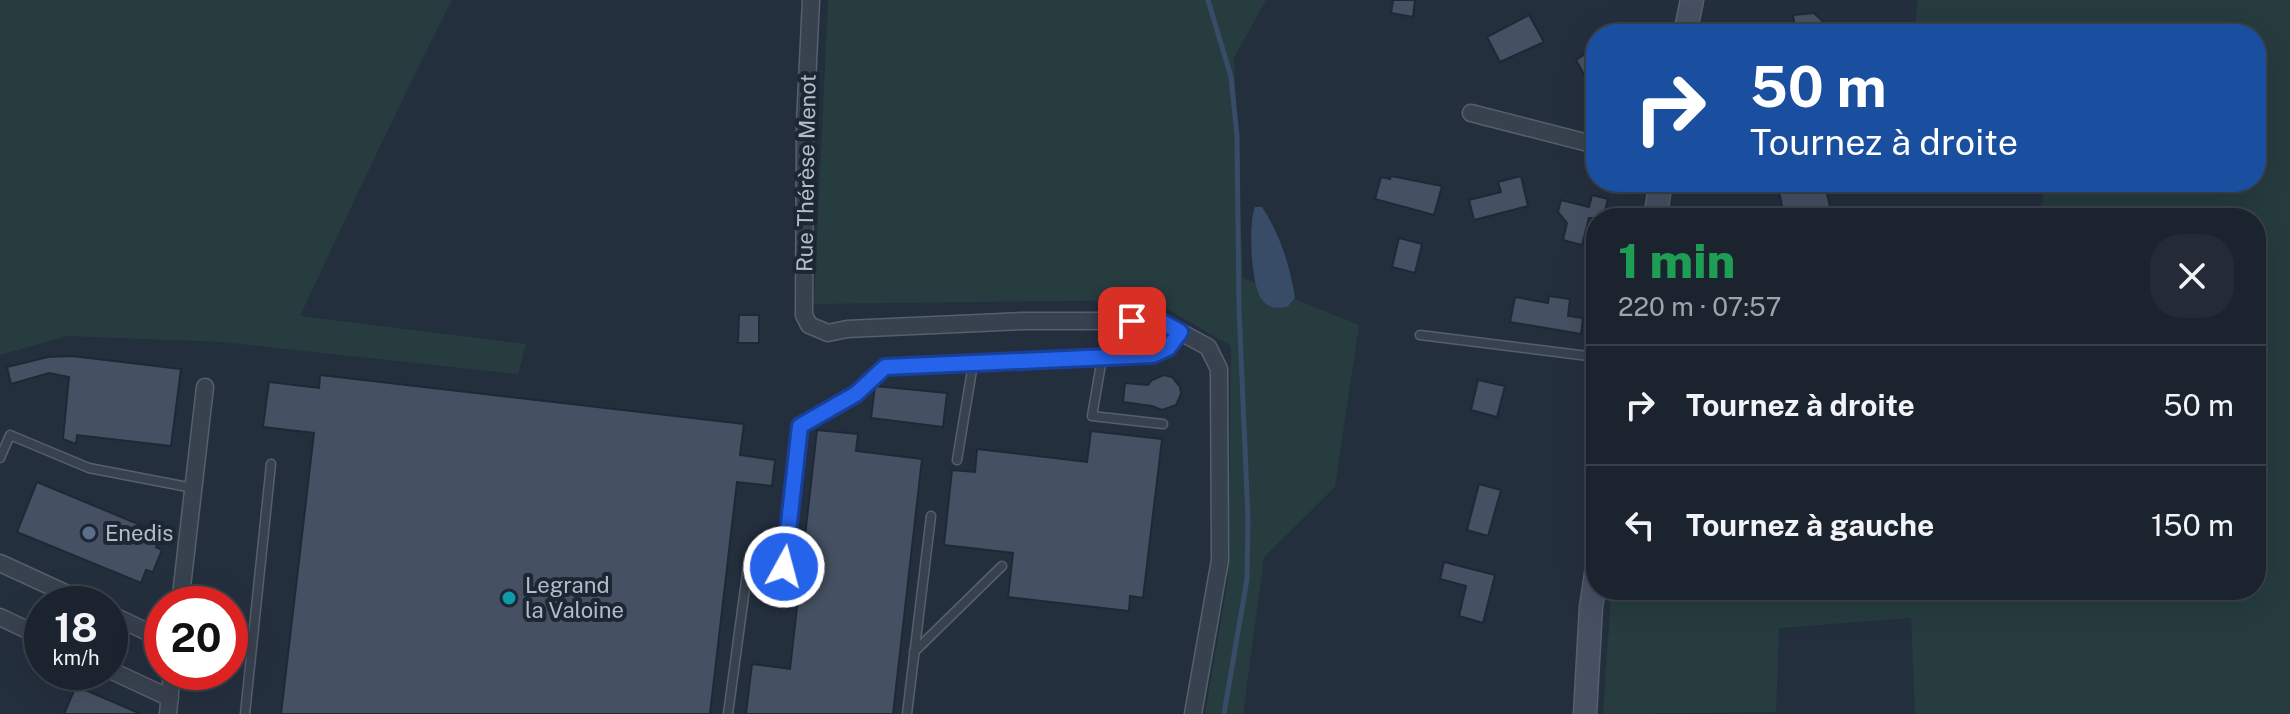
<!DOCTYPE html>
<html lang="fr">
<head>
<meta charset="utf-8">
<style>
	:root { --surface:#1b232e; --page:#242b36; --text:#f1f3f6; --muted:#a0a4aa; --line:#39404a }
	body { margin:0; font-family:"Public Sans",sans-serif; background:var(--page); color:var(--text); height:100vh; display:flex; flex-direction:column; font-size:30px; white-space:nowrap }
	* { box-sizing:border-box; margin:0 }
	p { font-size:26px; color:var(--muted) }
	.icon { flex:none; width:44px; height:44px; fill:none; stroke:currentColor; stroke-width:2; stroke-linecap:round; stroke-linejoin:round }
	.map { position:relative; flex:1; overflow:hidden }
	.side { position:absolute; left:1586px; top:208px; width:680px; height:392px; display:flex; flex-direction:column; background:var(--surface); border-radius:32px; box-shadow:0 8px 32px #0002,0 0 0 2px var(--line) }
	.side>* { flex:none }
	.guide { position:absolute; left:1586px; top:24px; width:680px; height:168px; border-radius:32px; box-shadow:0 8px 32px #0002,0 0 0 2px var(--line); background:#1a4fa0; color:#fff; overflow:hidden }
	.speed { position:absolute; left:24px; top:586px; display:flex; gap:16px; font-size:40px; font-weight:700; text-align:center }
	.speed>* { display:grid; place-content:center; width:104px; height:104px; border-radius:50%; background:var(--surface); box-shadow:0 8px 32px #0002,0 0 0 2px var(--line); line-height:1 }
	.speed small { font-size:20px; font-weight:400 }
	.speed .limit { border:12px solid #d22; background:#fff; color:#111 }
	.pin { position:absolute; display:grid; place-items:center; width:68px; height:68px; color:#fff; margin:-34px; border-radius:16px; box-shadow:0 4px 12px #0006 }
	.me { position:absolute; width:88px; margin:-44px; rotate:7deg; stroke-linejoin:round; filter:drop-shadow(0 0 6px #0008) }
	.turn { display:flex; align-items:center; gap:28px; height:168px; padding:0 32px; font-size:36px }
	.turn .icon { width:104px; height:104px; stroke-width:2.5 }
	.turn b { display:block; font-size:56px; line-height:68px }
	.round { display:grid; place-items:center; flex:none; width:84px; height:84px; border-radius:32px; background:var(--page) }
	.overview { display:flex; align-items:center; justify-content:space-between; height:136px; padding:0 32px }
	h1 { font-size:48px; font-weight:800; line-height:60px; color:#1e9e55 }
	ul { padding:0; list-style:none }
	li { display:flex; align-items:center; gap:24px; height:120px; padding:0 32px; border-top:2px solid var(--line) }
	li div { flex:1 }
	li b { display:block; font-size:30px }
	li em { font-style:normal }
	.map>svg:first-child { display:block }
	.green { fill:#263c3f }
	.water { fill:#394c67 }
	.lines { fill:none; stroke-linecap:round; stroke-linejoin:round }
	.stream { stroke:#394c67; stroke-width:5 }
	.building { fill:#455162; stroke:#1f2835; stroke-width:2 }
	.lane-casing { stroke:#565f6c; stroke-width:11 }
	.street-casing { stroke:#565f6c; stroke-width:19 }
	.secondary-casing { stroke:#565f6c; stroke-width:25 }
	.lane { stroke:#38414e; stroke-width:8 }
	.street { stroke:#38414e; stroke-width:16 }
	.secondary { stroke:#465061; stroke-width:22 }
	.route-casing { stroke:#184099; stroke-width:20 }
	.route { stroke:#2563eb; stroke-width:14 }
	.service-dot { fill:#5c6f8a; stroke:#1d2633; stroke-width:3 }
	.culture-dot { fill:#0f9aa8; stroke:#1d2633; stroke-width:3 }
	.labels { text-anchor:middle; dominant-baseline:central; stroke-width:8; stroke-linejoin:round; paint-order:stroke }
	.street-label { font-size:22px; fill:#b4bcc9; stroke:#1d2633 }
	.poi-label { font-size:22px; fill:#b4bcc9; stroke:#1d2633; text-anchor:start }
</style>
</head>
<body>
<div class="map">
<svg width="2290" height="714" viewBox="0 0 2290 714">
	<rect width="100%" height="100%" fill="#242f3e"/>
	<g class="green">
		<path d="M0,0H452C399,104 350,210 300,316L526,344L518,374L222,342L68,336L0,355Z"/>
		<path d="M828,0H1266L1234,58L1243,278L1359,325L1335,487L1264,557L1243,714H1205L1228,579L1231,346L1152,300L814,304Z"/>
		<path d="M1918,0H2290V714H1915L1911,618L1779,628L1776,712L1603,714L1611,597L1691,590H2256V218H2040L2045,182H2256V34H1914Z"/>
	</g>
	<path class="water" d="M1255,207H1262C1280,234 1290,266 1295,298L1287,307C1278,308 1270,309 1263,301C1251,289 1248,224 1255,207Z"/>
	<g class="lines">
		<path class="stream" d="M1208,0L1231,77L1237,136L1239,308L1248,519L1247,579L1224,714"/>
	</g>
	<g class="building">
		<path d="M1393,0H1415L1413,17L1391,13Z"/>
		<path d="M1814,13L1836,34H1796L1793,15Z"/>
		<path d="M1529,15L1544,42L1500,62L1487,37Z"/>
		<path d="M1596,47V78L1585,76L1576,60Z"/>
		<path d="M1391,176L1442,186L1434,215L1375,199L1381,177L1390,179Z"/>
		<path d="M1521,176L1528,206L1474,220L1469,200L1501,192L1498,182Z"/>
		<path d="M1825,183L1830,207L1784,216L1779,192Z"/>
		<path d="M1592,195L1608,199L1603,218H1589L1582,245L1563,240L1567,223L1558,212L1561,200L1589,207Z"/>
		<path d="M1399,238L1422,244L1415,273L1392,267Z"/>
		<path d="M1549,296L1570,299L1568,316L1583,318L1581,334L1510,322L1515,297L1548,303Z"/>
		<path d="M739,315H759V343H738Z"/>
		<path d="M72,356L181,369L171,446L77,435L76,444L63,439L69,377L49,373L11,384L7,367L48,357Z"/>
		<path d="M320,375L744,424L740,455L775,460L772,486L737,482L710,714H281L314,433L263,427L264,419L269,382L319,388Z"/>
		<path d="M1164,375L1172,377L1180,387L1181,394L1176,405L1162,410L1152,406L1123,402L1125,383L1148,385L1152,380Z"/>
		<path d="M1478,380L1505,386L1497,417L1471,410Z"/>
		<path d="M875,386L947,393L943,427L871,418Z"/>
		<path d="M817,430L858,434L856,451L922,459L893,714H746L752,664L790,669Z"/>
		<path d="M1091,431L1162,439L1143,598L1130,596L1129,611L1008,597L1013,553L944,545L952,470L975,472L977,449L1087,462Z"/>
		<path d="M37,482L162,534L156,547L162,550L153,572L146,570L141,583L17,532Z"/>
		<path d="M1479,484L1501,490L1488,536L1467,530Z"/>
		<path d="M1444,562L1495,575L1483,623L1459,616L1466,586L1440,579Z"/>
		<path d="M76,686L141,714H64Z"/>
	</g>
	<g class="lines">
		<defs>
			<g id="lane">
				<path d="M1420,335L1596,357"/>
				<path d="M1102,358L1092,416L1163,424"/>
				<path d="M0,458L10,435L89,468L193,488"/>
				<path d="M957,460L973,364"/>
				<path d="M914,652L1002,566"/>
				<path d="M245,714L271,464"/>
				<path d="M728,714L748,566L784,567L800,426L856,394L885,367L1153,355L1168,348L1180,332"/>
				<path d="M907,714L931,516"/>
			</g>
			<g id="street">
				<path d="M811,0L805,124L804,315L809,325L828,333L847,329L1022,321H1160L1208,347L1219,369L1220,560L1193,714"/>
				<path d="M1471,113L1596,145"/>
				<path d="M0,563L89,604"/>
				<path d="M180,604L205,387"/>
				<path d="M110,614L162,639"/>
				<path d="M0,617L42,637"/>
				<path d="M110,670L170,698"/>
				<path d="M168,714L172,672"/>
			</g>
			<g id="secondary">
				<path d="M1685,34L1692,0"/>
				<path d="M1655,218L1661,182"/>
				<path d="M1585,714L1591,607L1596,574"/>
			</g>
		</defs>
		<use href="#lane" class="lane-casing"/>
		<use href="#street" class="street-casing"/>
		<use href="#secondary" class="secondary-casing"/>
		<use href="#lane" class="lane"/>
		<use href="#street" class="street"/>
		<use href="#secondary" class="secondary"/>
	</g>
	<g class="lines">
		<defs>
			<path id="route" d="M784,567L800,426L856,394L885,367L1153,355L1168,348L1180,332L1160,321H1132"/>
		</defs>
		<use href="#route" class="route-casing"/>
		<use href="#route" class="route"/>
	</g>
	<circle class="service-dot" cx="89" cy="533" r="8"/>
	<circle class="culture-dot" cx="509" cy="598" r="8"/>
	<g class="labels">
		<g class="street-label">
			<text transform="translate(806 173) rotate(-89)">Rue Thérèse Menot</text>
		</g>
		<g class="poi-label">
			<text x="105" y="533">Enedis</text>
			<text x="525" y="585">Legrand<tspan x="525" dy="25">la Valoine</tspan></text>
		</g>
	</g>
</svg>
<div class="speed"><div>18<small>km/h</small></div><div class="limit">20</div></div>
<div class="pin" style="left:1132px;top:321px;background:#d93025"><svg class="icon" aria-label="arrive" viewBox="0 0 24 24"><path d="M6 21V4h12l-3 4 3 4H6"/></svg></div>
<svg class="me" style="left:784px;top:567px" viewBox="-20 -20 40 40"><circle r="17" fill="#2563eb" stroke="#fff" stroke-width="3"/><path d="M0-11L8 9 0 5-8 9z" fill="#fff"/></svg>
<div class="guide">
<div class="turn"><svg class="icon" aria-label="right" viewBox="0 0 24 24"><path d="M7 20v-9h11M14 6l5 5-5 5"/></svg><div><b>50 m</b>Tournez à droite</div></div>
</div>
<section class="side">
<div class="overview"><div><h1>1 min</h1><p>220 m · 07:57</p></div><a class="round"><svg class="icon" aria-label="close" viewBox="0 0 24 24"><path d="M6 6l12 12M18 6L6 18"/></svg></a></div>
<ul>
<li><svg class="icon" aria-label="right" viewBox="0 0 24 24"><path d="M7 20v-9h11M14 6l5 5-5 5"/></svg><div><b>Tournez à droite</b></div><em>50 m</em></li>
<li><svg class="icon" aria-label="left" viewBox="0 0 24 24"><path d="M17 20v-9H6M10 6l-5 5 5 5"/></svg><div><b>Tournez à gauche</b></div><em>150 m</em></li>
</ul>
</section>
</div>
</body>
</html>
